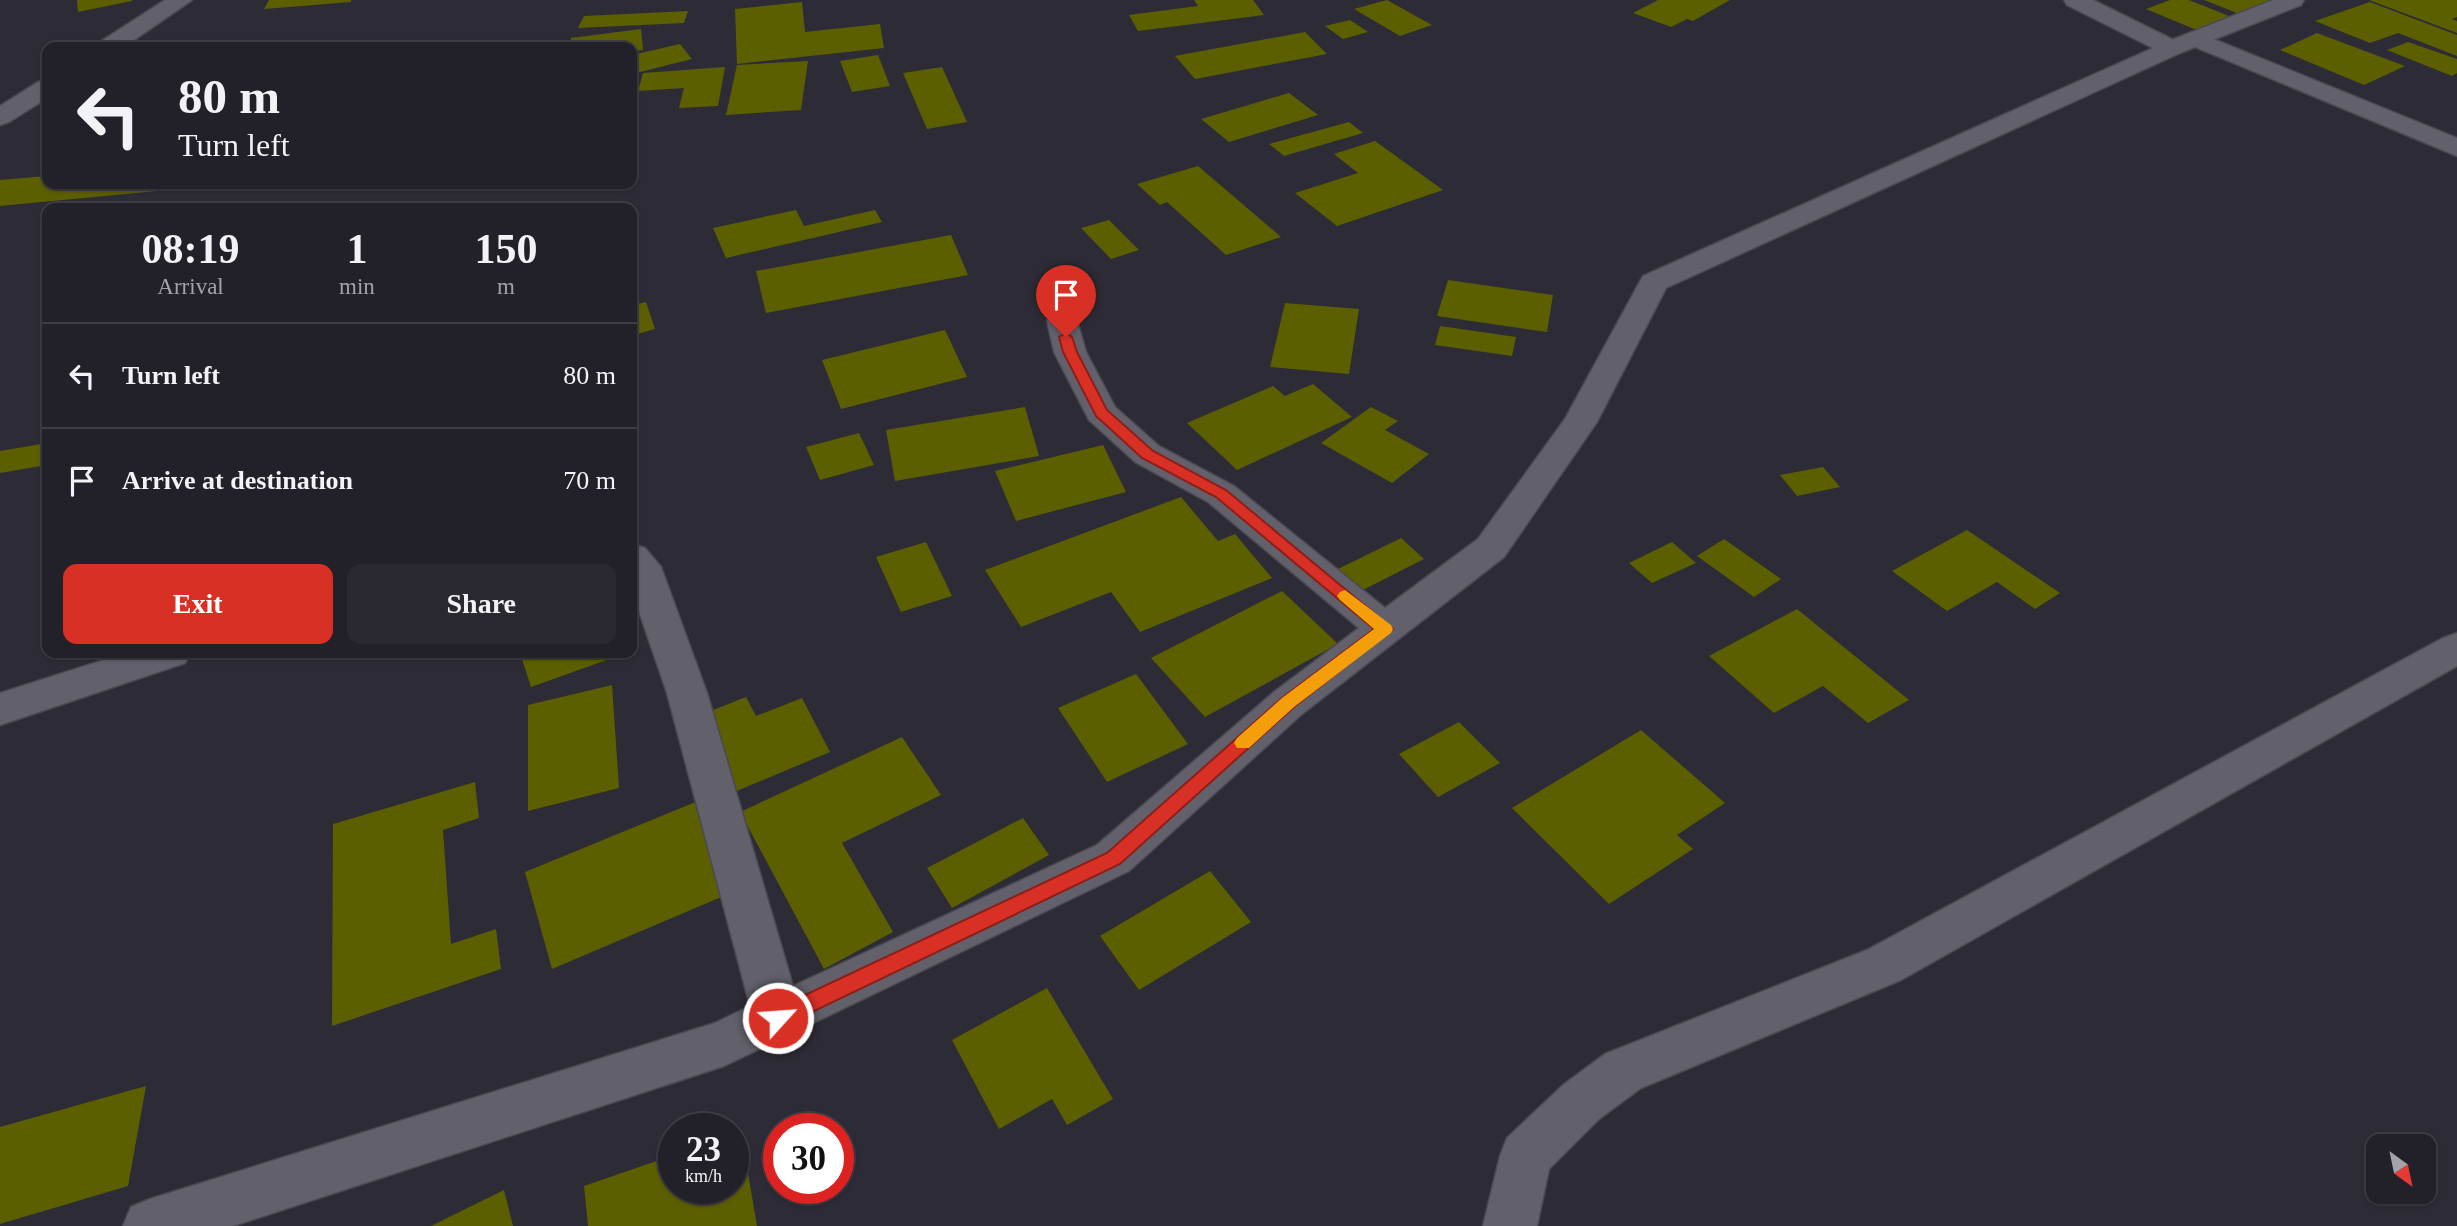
<!DOCTYPE html>
<html lang="en">
<head>
<meta charset="utf-8">
<style>
	:root { --surface:#222028; --page:#2a2830; --text:#f1f3f6; --muted:#a2a3a8; --line:#3f3e45; --accent:#d93025 }
	body { margin:0; font-family:"Times New Roman",serif; background:var(--page); color:var(--text); height:100vh; display:flex; flex-direction:column; font-size:26px; white-space:nowrap }
	* { box-sizing:border-box; margin:0 }
	p { font-size:23px; color:var(--muted) }
	.icon { flex:none; width:38px; height:38px; fill:none; stroke:currentColor; stroke-width:2; stroke-linecap:round; stroke-linejoin:round }
	.map { position:relative; flex:1; overflow:hidden }
	.drawer { position:absolute; left:42px; top:203px; width:595px; height:455px; display:flex; flex-direction:column; background:var(--surface); border-radius:14px; box-shadow:0 2px 5px #0004,0 0 0 2px var(--line) }
	.drawer>* { flex:none }
	.top-card { position:absolute; left:42px; top:42px; width:595px; height:147px; border-radius:14px; box-shadow:0 2px 5px #0004,0 0 0 2px var(--line); background:#222028; color:var(--text); overflow:hidden }
	.needle { width:46px; rotate:147deg }
	.fabs { position:absolute; left:2366px; top:1134px; display:grid; gap:14px }
	.fabs a { display:grid; place-items:center; width:70px; height:70px; border-radius:14px; background:var(--surface); box-shadow:0 2px 5px #0004,0 0 0 2px var(--line); font-size:35px }
	.speed { position:absolute; left:658px; top:1113px; display:flex; gap:14px; font-size:35px; font-weight:700; text-align:center }
	.speed>* { display:grid; place-content:center; width:91px; height:91px; border-radius:50%; background:var(--surface); box-shadow:0 2px 5px #0004,0 0 0 2px var(--line); line-height:1 }
	.speed small { font-size:18px; font-weight:400 }
	.speed .limit { border:10px solid #d22; background:#fff; color:#111 }
	.pin { position:absolute; display:grid; place-items:center; width:60px; height:60px; color:#fff; margin:-72px -30px; border-radius:50% 50% 50% 0; rotate:-45deg; box-shadow:0 0 7px #0007 }
	.pin .icon { rotate:45deg }
	.me { position:absolute; width:77px; margin:-38px; rotate:64deg; stroke-linejoin:round; filter:drop-shadow(0 0 5px #0008) }
	.turn { display:flex; align-items:center; gap:24px; height:147px; padding:0 21px; font-size:32px }
	.turn .icon { width:91px; height:91px; stroke-width:2.5 }
	.turn b { display:block; font-size:49px; line-height:60px }
	.eta { display:flex; justify-content:space-evenly; align-items:center; height:119px; text-align:center }
	.eta b { font-size:42px; font-weight:600; line-height:49px }
	.button { display:flex; gap:14px; margin-top:auto; padding:14px 21px }
	.button a { flex:1; height:80px; border-radius:14px; background:var(--accent); color:#fff; font-size:28px; font-weight:600; line-height:80px; text-align:center }
	.button a+a { background:var(--page); color:var(--text) }
	ul { padding:0; list-style:none }
	li { display:flex; align-items:center; gap:21px; height:105px; padding:0 21px; border-top:2px solid var(--line) }
	li div { flex:1 }
	li b { display:block; font-size:26px }
	li em { font-style:normal }
	.map>svg:first-child { display:block }
	.building { fill:#5c5f00 }
	.lines { fill:none; stroke-linecap:round; stroke-linejoin:round }
	.minor-casing { stroke:#4a4951; stroke-width:3 }
	.tertiary-casing { stroke:#4a4951; stroke-width:3 }
	.minor { fill:#62606b; fill-rule:evenodd }
	.tertiary { fill:#62606b; fill-rule:evenodd }
	.route { fill:#d93025; stroke:#8d1f18; stroke-width:2 }
	.slow { fill:#f59e0b }
</style>
</head>
<body>
<div class="map">
<svg width="2457" height="1226" viewBox="0 0 2457 1226">
	<rect width="100%" height="100%" fill="#2d2b35"/>
	<g class="building">
		<path d="M77,0H132V1L78,12Z"/>
		<path d="M269,0H351V2L264,9Z"/>
		<path d="M1194,0H1253L1264,15L1138,31L1129,15L1198,6Z"/>
		<path d="M1387,0L1432,25L1400,36L1354,9Z"/>
		<path d="M1658,0H1730L1693,21L1687,19L1671,27L1633,13Z"/>
		<path d="M2170,0H2189L2234,18L2199,31L2146,9Z"/>
		<path d="M2204,0H2279L2242,15Z"/>
		<path d="M2369,0H2457V17L2452,19L2457,21V33Z"/>
		<path d="M802,2L805,32L880,24L884,48L737,64L735,9Z"/>
		<path d="M2370,2L2457,35V56L2398,33L2370,43L2315,21Z"/>
		<path d="M688,11L684,23L578,28L584,16Z"/>
		<path d="M1350,20L1368,32L1343,39L1325,26Z"/>
		<path d="M641,29L643,50L632,51V47H571V38Z"/>
		<path d="M1305,32L1327,54L1195,79L1175,56Z"/>
		<path d="M2317,33L2405,66L2364,85L2280,50Z"/>
		<path d="M2408,42L2457,59V73L2452,76L2387,50Z"/>
		<path d="M680,44L692,59L632,74V55Z"/>
		<path d="M878,55L890,86L852,92L840,61Z"/>
		<path d="M808,61L801,110L726,115L737,65Z"/>
		<path d="M725,67L718,106L679,108L684,88L638,91L643,73Z"/>
		<path d="M942,67L967,122L927,129L903,73Z"/>
		<path d="M1289,93L1318,115L1229,142L1201,119Z"/>
		<path d="M1349,122L1363,133L1284,156L1269,144Z"/>
		<path d="M1375,141L1443,190L1337,226L1295,193L1358,173L1334,154Z"/>
		<path d="M1198,166L1281,237L1226,255L1167,202L1160,205L1137,184Z"/>
		<path d="M47,176V184H181L178,189L0,206V180Z"/>
		<path d="M169,205H222L219,208H166Z"/>
		<path d="M796,210L804,226L875,210L882,222L726,258L713,228Z"/>
		<path d="M1109,220L1139,250L1111,259L1081,228Z"/>
		<path d="M951,235L968,275L766,313L756,271Z"/>
		<path d="M1448,280L1553,295L1547,332L1437,316Z"/>
		<path d="M646,302L655,329L634,335L632,305Z"/>
		<path d="M1285,303L1359,309L1349,374L1270,367Z"/>
		<path d="M1440,326L1516,337L1512,356L1435,345Z"/>
		<path d="M945,330L967,377L841,409L822,360Z"/>
		<path d="M1313,384L1352,417L1237,470L1187,423L1273,386L1285,396Z"/>
		<path d="M1025,407L1039,456L895,481L886,430Z"/>
		<path d="M1371,407L1398,421L1385,430L1429,454L1392,483L1321,443Z"/>
		<path d="M859,433L874,465L820,480L806,447Z"/>
		<path d="M47,443V465L0,473V451Z"/>
		<path d="M1103,445L1126,492L1016,521L995,471Z"/>
		<path d="M1823,467L1840,487L1797,496L1780,475Z"/>
		<path d="M1181,497L1218,541L1235,534L1272,578L1140,632L1111,592L1021,627L985,570Z"/>
		<path d="M1967,530L2060,593L2035,609L1997,582L1947,611L1892,571Z"/>
		<path d="M1401,538L1424,559L1359,592L1336,570Z"/>
		<path d="M1724,539L1781,579L1754,597L1697,556Z"/>
		<path d="M926,542L952,596L901,612L876,557Z"/>
		<path d="M1672,542L1696,563L1652,583L1629,563Z"/>
		<path d="M1282,591L1338,644L1205,717L1151,658Z"/>
		<path d="M1797,609L1909,700L1868,723L1823,686L1774,713L1709,656Z"/>
		<path d="M520,653H613L615,657L531,687Z"/>
		<path d="M1136,674L1188,744L1107,782L1058,708Z"/>
		<path d="M612,685L619,788L528,811V705Z"/>
		<path d="M746,697L756,716L802,698L830,752L732,793L698,716Z"/>
		<path d="M1459,722L1500,763L1438,797L1399,754Z"/>
		<path d="M1641,730L1725,803L1677,835L1693,849L1609,904L1512,808Z"/>
		<path d="M902,737L941,795L842,843L893,932L824,969L740,812Z"/>
		<path d="M475,782L479,818L443,830L451,944L496,929L501,969L332,1026L333,824Z"/>
		<path d="M698,801L733,892L552,969L525,872Z"/>
		<path d="M1023,818L1049,855L952,908L927,868Z"/>
		<path d="M1210,871L1251,922L1139,990L1100,936Z"/>
		<path d="M1047,988L1113,1099L1067,1125L1052,1099L999,1129L952,1040Z"/>
		<path d="M146,1086L128,1186L0,1224V1127Z"/>
		<path d="M741,1131L757,1226H588L584,1186L674,1155V1188H733V1133Z"/>
		<path d="M504,1190L513,1226H431Z"/>
	</g>
	<g class="lines">
		<defs>
			<g id="minor">
				<path d="M165,0H192L124,47H96L100,42Z"/>
				<path d="M2064,0H2093L2180,43L2184,48L2180,53L1666,288L1597,422L1504,557L1302,714L1129,871L724,1066L233,1226H123L131,1207L150,1199L715,1023L750,1006L667,693L632,591V544L645,548L661,567L707,693L793,986L1097,845L1274,692L1359,628L1208,502L1135,462L1089,420L1054,352L1047,321L1051,314L1062,312L1073,314L1077,321L1086,352L1115,407L1159,446L1234,486L1385,608L1478,539L1565,419L1643,276L2153,48L2067,5Z"/>
				<path d="M2196,32L2457,138V156L2188,44L2184,39L2188,34Z"/>
				<path d="M47,80V98L9,122L0,125V106L38,82Z"/>
				<path d="M2457,633V666L1901,980L1641,1088L1599,1119L1549,1169L1537,1226H1483L1500,1156L1507,1138L1563,1085L1605,1054L1867,950L2443,638Z"/>
				<path d="M126,653H191L185,663L0,725V693Z"/>
			</g>
			<path id="tertiary" d="M2273,0H2304L2301,5L2180,53L2172,55L2164,53L2160,48L2164,43Z"/>
		</defs>
		<use href="#minor" class="minor-casing"/>
		<use href="#tertiary" class="tertiary-casing"/>
		<use href="#minor" class="minor"/>
		<use href="#tertiary" class="tertiary"/>
	</g>
	<path class="route" d="M1066,333L1072,337L1077,352L1107,410L1153,451L1226,490L1393,629L1294,707L1120,864L785,1025L778,1027L771,1025L768,1018L771,1011L1107,853L1282,698L1374,629L1216,497L1142,458L1096,416L1063,352L1059,337Z"/>
	<path class="slow" d="M1345,590L1391,625L1393,629L1391,633L1294,707L1249,748H1237L1234,743L1237,738L1282,698L1374,629L1340,600L1337,596L1340,592Z"/>
</svg>
<div class="fabs">
<a><svg class="needle" viewBox="-14 -14 28 28"><path d="M0-13l5 13h-10z" fill="#e53935"/><path d="M0 13l5-13h-10z" fill="#a2a3a8"/></svg></a>
</div>
<div class="speed"><div>23<small>km/h</small></div><div class="limit">30</div></div>
<div class="pin" style="left:1066px;top:337px;background:#d93025"><svg class="icon" aria-label="arrive" viewBox="0 0 24 24"><path d="M6 21V4h12l-3 4 3 4H6"/></svg></div>
<svg class="me" style="left:778px;top:1018px" viewBox="-20 -20 40 40"><circle r="17" fill="#d93025" stroke="#fff" stroke-width="3"/><path d="M0-11L8 9 0 5-8 9z" fill="#fff"/></svg>
<div class="top-card">
<div class="turn"><svg class="icon" aria-label="left" viewBox="0 0 24 24"><path d="M17 20v-9H6M10 6l-5 5 5 5"/></svg><div><b>80 m</b>Turn left</div></div>
</div>
<section class="drawer">
<div class="eta">
<div><b>08:19</b><p>Arrival</p></div>
<div><b>1</b><p>min</p></div>
<div><b>150</b><p>m</p></div>
</div>
<ul>
<li><svg class="icon" aria-label="left" viewBox="0 0 24 24"><path d="M17 20v-9H6M10 6l-5 5 5 5"/></svg><div><b>Turn left</b></div><em>80 m</em></li>
<li><svg class="icon" aria-label="arrive" viewBox="0 0 24 24"><path d="M6 21V4h12l-3 4 3 4H6"/></svg><div><b>Arrive at destination</b></div><em>70 m</em></li>
</ul>
<div class="button"><a>Exit</a><a>Share</a></div>
</section>
</div>
</body>
</html>
